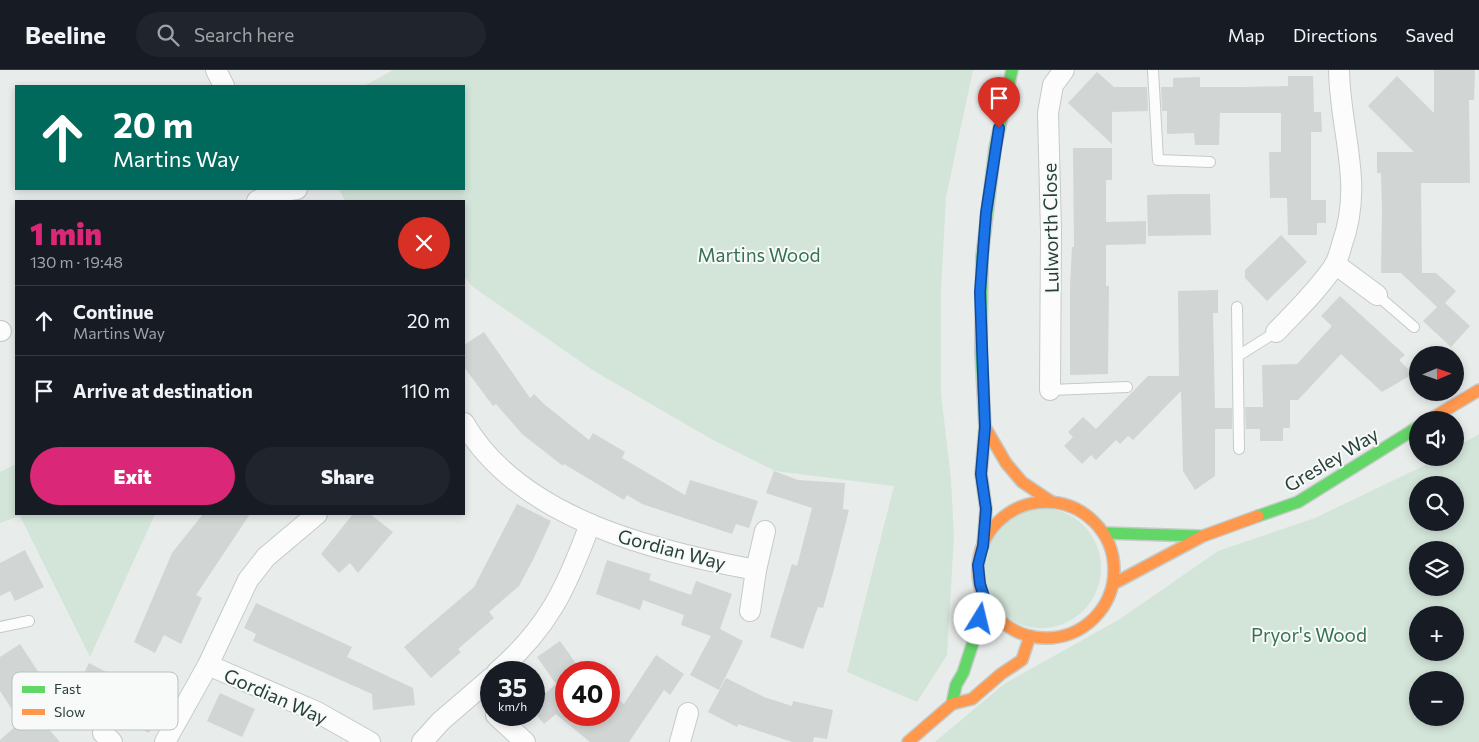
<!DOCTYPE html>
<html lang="en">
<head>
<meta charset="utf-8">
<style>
	:root { --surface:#171b24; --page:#20242c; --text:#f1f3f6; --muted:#9ea1a6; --line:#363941; --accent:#db2777 }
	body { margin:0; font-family:Commissioner,sans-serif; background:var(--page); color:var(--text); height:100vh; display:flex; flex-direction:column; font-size:19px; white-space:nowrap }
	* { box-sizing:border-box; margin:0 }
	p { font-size:16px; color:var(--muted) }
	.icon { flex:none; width:28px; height:28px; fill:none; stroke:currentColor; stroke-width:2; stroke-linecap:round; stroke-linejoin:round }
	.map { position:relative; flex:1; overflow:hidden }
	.sheet { position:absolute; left:15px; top:130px; width:450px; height:315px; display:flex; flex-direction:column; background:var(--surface); border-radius:0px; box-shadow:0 2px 8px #0003 }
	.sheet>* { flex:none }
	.top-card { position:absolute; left:15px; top:15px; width:450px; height:105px; border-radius:0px; box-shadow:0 2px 8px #0003; background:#00695c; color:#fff; overflow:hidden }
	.needle { width:32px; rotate:88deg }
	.tools { position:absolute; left:1409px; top:276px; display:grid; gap:10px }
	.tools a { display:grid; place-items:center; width:55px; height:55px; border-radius:50%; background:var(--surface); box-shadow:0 2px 8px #0003; font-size:25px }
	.speed { position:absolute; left:480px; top:591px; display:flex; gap:10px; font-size:25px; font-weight:700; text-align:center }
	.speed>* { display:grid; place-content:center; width:65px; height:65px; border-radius:50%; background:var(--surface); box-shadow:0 2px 8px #0003; line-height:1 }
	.speed small { font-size:12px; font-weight:400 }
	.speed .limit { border:8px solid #d22; background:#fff; color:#111 }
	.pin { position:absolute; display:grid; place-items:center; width:42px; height:42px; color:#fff; margin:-51px -21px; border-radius:50% 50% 50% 0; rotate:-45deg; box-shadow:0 0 5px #0007 }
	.pin .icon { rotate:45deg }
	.me { position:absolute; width:55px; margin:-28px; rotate:9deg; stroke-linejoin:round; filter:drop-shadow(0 0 4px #0008) }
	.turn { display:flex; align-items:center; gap:18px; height:105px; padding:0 15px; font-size:22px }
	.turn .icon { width:65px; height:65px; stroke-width:2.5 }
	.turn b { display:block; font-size:35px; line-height:42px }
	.round { display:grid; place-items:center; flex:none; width:52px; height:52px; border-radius:26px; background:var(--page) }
	.summary { display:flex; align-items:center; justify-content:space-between; height:85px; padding:0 15px }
	h1 { font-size:30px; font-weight:800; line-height:38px; color:var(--accent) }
	.button { display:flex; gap:10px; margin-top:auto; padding:10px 15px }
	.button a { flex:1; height:58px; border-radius:30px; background:var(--accent); color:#fff; font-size:20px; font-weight:800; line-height:58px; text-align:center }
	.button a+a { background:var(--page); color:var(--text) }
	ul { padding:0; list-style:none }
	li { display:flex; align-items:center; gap:15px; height:70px; padding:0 15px; border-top:1px solid var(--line) }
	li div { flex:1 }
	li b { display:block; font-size:19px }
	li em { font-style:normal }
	header { display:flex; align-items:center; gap:30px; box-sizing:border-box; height:70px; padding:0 25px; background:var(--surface); border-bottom:1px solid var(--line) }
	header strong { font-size:24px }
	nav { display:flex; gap:28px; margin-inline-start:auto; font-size:18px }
	.search { width:350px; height:45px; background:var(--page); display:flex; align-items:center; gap:12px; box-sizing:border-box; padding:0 18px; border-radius:28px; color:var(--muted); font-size:19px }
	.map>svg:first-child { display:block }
	.green { fill:#d3e4d9; fill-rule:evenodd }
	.building { fill:#d1d5d4 }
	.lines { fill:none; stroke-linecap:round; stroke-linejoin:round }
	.lane-casing { stroke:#c5cac8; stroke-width:12 }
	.street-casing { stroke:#c5cac8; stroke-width:22 }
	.fast-casing { stroke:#c4cac8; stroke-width:14 }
	.slow-casing { stroke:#c4cac8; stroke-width:14 }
	.lane { stroke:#fcfcfc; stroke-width:10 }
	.street { stroke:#fcfcfc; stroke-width:20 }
	.fast { stroke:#63d668; stroke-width:11 }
	.slow { stroke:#ff974d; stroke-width:11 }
	.route-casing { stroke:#114b97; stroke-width:12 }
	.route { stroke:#1a73e8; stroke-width:9 }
	.labels { text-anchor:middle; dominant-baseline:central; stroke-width:4; stroke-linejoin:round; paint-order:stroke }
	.street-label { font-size:19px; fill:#273f3a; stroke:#f7faf9 }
	.park-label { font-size:19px; fill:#357252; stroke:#f7faf9 }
	.key { fill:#f7faf9; stroke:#b9c2c0; stroke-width:1 }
	.key-label { font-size:14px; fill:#273f3a }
</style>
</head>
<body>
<header>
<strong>Beeline</strong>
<div class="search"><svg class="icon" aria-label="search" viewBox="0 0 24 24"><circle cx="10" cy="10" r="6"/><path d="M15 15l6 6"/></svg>Search here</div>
<nav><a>Map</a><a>Directions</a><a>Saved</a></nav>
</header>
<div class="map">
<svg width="1479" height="672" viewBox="0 0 1479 672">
	<rect width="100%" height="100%" fill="#e8edeb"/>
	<g class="green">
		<path d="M393,0H973L946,127L941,220V324L951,409L954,467L947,585L917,632L847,602L894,416L775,401L713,370L594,301L473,217L464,207V131H345L339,119H464V16H364Z"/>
		<path d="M1479,364V672H935L1004,614L1120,549L1218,481L1315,448L1440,388H1455V378ZM1418,415H1455V452H1418ZM1418,480H1455V518H1418ZM1418,545H1455V582H1418ZM1418,610H1455V648H1418Z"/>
		<path d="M16,394V444H155L90,587L20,446L0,453V402Z"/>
		<circle cx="1041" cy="498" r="60"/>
	</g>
	<g class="building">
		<path d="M1434,0H1475L1474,30H1469L1470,113H1421L1422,203H1436L1456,221L1445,233L1470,256L1451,277L1423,251L1437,237L1401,203H1414H1381L1382,140L1381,103H1377V82H1414L1368,36L1397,6L1434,43Z"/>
		<path d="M1097,2L1114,17H1147L1148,41L1112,42V74L1068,33Z"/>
		<path d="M1288,6H1313L1314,42H1321L1322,62H1311V130H1326V153H1317V165H1288L1287,128H1270L1269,82H1281V43H1220L1219,75H1195L1194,63L1167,64V41H1162L1161,17H1173V8L1200,7V17H1244L1288,16Z"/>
		<path d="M1073,78H1112V110H1106V152L1146,151V174L1106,175V216H1109L1108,304L1070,305V216L1072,177H1074Z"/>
		<path d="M1178,124H1210L1211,165L1148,166L1147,125Z"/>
		<path d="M1281,165L1307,192L1267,231L1245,208V200Z"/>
		<path d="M1218,220V243H1213L1215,338H1232V359H1215V406L1195,420L1183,401L1181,321L1133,370L1128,366L1120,374L1116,370L1096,390L1091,385L1082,394L1064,376L1073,367L1068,362L1083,347L1096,359L1148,306H1179L1178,221Z"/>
		<path d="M1340,226L1405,285L1399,290L1413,304L1382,322L1341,284L1298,330H1290V358H1283V371H1260V359H1246L1245,337H1263L1262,295L1297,294L1332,256L1321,246Z"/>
		<path d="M484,262L530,328L534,324L544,334L589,370L593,363L625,382L622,388L685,425L690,410L758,431L749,458L736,454L732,464L642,434L627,425L624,430L564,394L563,396L522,364L496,334L493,336L464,297V275Z"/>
		<path d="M774,401L798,410L845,413L843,439L849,440L834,499L823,538L818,537L803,579L770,567L792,494L797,496L812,438L766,423Z"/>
		<path d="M517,434L551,451L534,488L519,516L489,542L494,548L458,579L461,582L431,608L404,577L474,517Z"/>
		<path d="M203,444H250L196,525L202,528L181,574L164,565L155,583L134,572L172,483Z"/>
		<path d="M353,444H370L393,462L358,503L350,493L339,503L321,484Z"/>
		<path d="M25,480L44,517L15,531L10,521L0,526V493Z"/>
		<path d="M607,490L651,504L649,510L691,525L696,511L732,524L720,559L743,571L719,620L690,605L711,566L681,555L684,545L643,530L640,540L596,524Z"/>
		<path d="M256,533L352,577L347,587L413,618L415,635L373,640L372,624L253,571L256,564L244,558Z"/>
		<path d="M560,571L582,602H566V645H609V621L624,634L656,585L684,604L670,625L664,620L629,672H590L556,644L544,654L534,642V633L556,614L537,587Z"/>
		<path d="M20,574L52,623L17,647L0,621V587Z"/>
		<path d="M89,593L164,632L149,663L127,652L130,647L76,619Z"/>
		<path d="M726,608L764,627L792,636L793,631L833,640L827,669L814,667L813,672H792L738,654L737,657L708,642Z"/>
		<path d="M220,623L255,639L242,667L207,651Z"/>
		<path d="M33,641L60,672H0V670Z"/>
	</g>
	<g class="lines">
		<defs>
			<g id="lane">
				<path d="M1153,0L1158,90L1210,92"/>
				<path d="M1377,225L1414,257"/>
				<path d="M1237,237L1239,379"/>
				<path d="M1238,286L1276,262"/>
				<path d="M1050,320L1127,317"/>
				<path d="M0,557L29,551"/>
			</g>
			<g id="street">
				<path d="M216,0L224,16"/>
				<path d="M257,131L275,122L297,119"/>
				<path d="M1335,194L1377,225"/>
				<path d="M0,261H1"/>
				<path d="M1276,262C1296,241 1318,220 1334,196C1338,190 1340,181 1342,174C1364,113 1340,62 1339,0"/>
				<path d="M1050,320L1051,162L1048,43L1053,15L1064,0"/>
				<path d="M464,353C520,449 655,481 756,500"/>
				<path d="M750,541L756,500L765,461"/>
				<path d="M208,595L317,642L370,672"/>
				<path d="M497,602C548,558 567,517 590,454"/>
				<path d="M496,645L525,672"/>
				<path d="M103,663L112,672"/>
				<path d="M165,672L208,595L248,510L266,487L317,444"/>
				<path d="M422,672L441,651L491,608"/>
				<path d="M680,672L688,643"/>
			</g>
			<g id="fast">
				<path d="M1258,446L1298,432L1418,357"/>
				<path d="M1104,463L1199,466"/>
				<path d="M983,476L986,439L981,404L985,357L981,282L982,186L995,78L1012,0"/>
				<path d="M952,634L956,615L963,603L986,533"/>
			</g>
			<g id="slow">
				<path d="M1429,350L1479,320"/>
				<path d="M985,357L1006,393L1022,412L1052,432"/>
				<circle cx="1046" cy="500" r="68"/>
				<path d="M1113,514L1203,466L1258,446"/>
				<path d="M908,672L952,634L972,629L1001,604L1022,590L1030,566"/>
			</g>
		</defs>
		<use href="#lane" class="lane-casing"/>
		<use href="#street" class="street-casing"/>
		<use href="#fast" class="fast-casing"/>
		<use href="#slow" class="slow-casing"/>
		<use href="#lane" class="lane"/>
		<use href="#street" class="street"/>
		<use href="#fast" class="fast"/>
		<use href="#slow" class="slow"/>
	</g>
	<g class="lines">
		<defs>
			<path id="route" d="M980,549L986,533L980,514L978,495L983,476L986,439L981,404L985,357L980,222L986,143L999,58"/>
		</defs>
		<use href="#route" class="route-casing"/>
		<use href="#route" class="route"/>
	</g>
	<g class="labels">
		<g class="street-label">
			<text transform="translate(1050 158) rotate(-91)">Lulworth Close</text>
			<text transform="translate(1331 389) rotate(-31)">Gresley Way</text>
			<text transform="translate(672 479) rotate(15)">Gordian Way</text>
			<text transform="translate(276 626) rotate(24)">Gordian Way</text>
		</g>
		<g class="park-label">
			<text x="759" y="184">Martins Wood</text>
			<text x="1309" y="564">Pryor's Wood</text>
		</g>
	</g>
	<rect x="12" y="602" width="166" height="58" rx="8" class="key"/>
	<rect x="22" y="616" width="23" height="7" fill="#63d668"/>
	<rect x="22" y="639" width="23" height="6" fill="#ff974d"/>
	<g class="key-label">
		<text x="54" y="624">Fast</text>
		<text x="54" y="647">Slow</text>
	</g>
</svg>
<div class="tools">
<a><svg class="needle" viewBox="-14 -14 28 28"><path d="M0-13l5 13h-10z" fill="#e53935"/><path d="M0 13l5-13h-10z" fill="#9ea1a6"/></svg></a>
<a><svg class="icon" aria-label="sound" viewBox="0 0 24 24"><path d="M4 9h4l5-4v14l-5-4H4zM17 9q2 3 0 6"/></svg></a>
<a><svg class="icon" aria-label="search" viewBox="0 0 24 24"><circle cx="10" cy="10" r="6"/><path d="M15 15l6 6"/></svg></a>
<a><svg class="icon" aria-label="layers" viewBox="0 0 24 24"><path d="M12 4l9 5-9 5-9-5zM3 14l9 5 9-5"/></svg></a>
<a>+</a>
<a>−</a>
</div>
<div class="speed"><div>35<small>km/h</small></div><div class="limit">40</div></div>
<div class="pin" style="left:999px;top:58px;background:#d93025"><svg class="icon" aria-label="arrive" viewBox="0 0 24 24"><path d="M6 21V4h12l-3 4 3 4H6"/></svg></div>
<svg class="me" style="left:980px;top:549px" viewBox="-20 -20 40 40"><circle r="19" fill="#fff"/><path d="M0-13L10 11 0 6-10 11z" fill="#1a73e8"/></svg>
<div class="top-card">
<div class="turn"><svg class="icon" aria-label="ahead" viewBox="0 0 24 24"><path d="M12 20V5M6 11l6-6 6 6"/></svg><div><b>20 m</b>Martins Way</div></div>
</div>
<section class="sheet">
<div class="summary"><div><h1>1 min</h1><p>130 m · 19:48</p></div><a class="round" style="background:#d93025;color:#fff"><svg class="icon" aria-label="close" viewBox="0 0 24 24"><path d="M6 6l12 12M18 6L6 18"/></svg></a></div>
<ul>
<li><svg class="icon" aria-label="ahead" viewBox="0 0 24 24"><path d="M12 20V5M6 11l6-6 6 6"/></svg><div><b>Continue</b><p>Martins Way</p></div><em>20 m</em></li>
<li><svg class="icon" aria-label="arrive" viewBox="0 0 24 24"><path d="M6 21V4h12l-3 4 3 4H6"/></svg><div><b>Arrive at destination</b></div><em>110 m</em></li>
</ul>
<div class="button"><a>Exit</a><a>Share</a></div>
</section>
</div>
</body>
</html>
